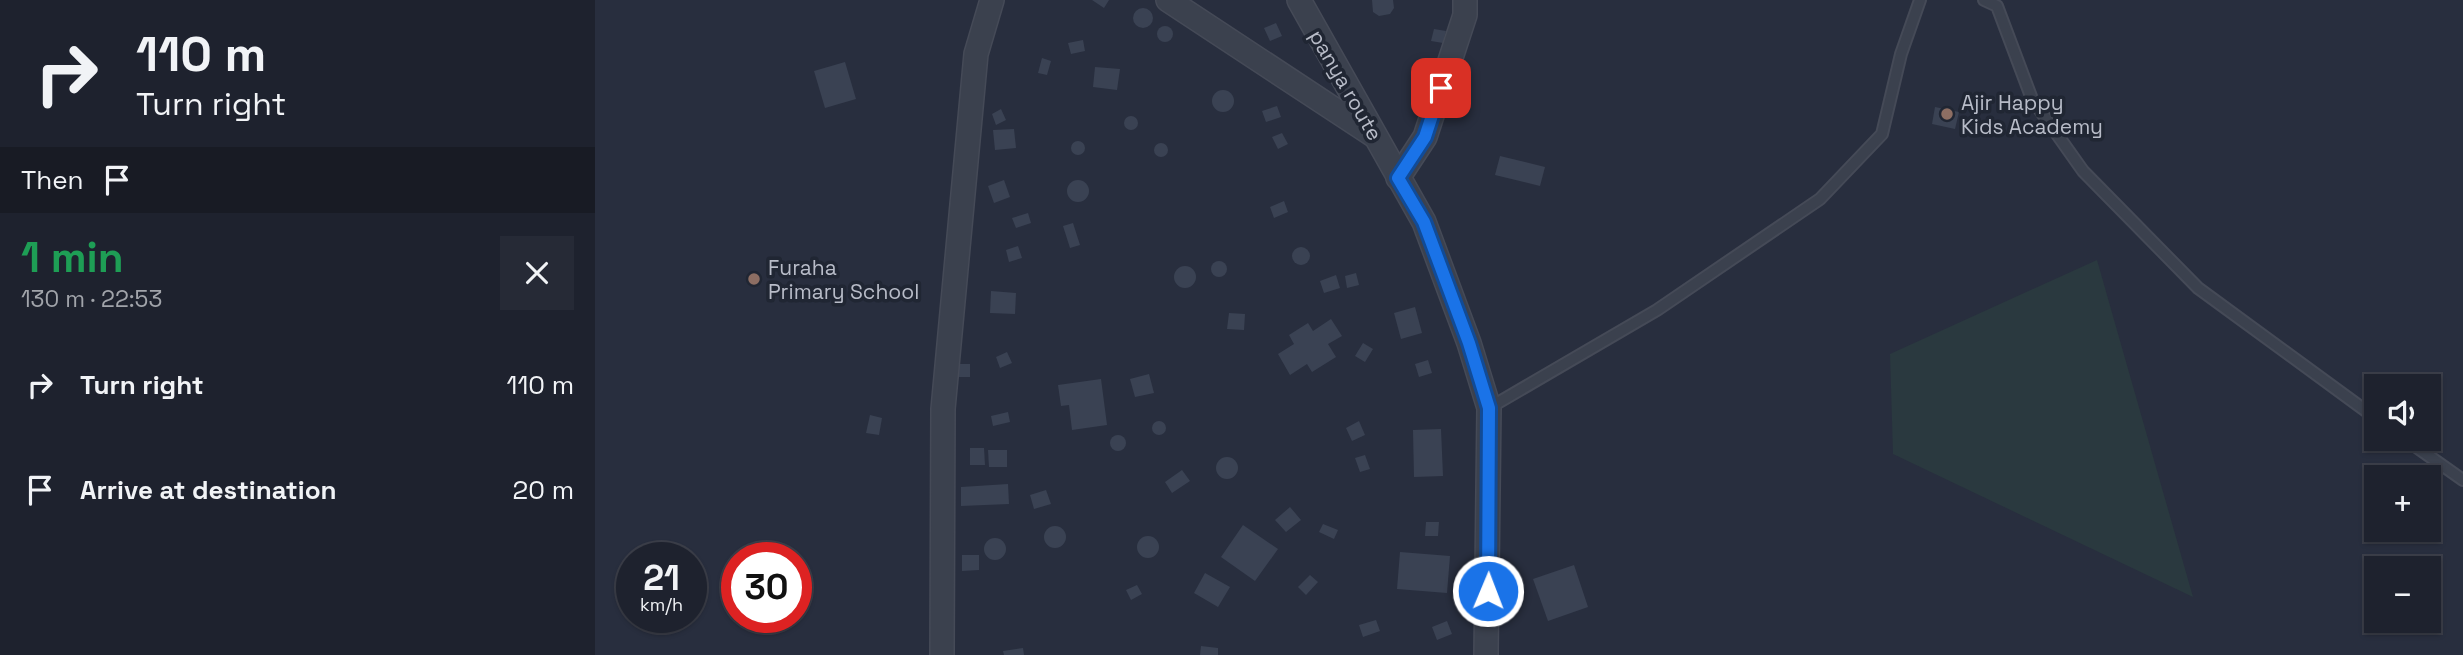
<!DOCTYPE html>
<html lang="en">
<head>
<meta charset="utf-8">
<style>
	:root { --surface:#1e222e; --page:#262a36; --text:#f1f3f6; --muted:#a1a4aa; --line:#3c3f4a }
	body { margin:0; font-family:"Space Grotesk",sans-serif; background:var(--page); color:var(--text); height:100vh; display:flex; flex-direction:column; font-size:26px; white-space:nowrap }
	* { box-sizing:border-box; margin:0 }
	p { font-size:23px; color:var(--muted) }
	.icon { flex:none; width:38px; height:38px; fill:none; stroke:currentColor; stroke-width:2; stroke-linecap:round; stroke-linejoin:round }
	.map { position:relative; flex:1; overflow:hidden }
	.drawer { display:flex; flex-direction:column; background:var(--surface); width:595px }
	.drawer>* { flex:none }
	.guide { background:#1e222e; color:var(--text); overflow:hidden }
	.fabs { position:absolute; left:1769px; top:374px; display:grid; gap:14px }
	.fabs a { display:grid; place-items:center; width:77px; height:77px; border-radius:0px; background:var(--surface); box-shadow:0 2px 5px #0004,0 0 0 2px var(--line); font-size:35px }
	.speed { position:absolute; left:21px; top:542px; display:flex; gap:14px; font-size:35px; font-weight:700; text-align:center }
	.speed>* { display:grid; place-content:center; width:91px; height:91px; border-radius:50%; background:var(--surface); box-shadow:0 2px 5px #0004,0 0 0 2px var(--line); line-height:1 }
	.speed small { font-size:18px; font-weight:400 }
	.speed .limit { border:10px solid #d22; background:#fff; color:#111 }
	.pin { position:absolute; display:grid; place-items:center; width:60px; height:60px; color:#fff; margin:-30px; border-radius:14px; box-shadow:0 4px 10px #0006 }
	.me { position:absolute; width:77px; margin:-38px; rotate:1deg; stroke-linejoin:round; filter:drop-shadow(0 0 5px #0008) }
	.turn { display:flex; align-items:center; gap:24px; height:147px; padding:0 21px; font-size:32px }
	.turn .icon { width:91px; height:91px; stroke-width:2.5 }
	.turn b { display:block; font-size:49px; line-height:60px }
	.then { display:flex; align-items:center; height:66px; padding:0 21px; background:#0003; gap:14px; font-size:26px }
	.round { display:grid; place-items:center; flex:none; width:74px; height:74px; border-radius:0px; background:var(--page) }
	.overview { display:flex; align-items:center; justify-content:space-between; height:119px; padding:0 21px }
	h1 { font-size:42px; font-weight:600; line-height:52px; color:#1e9e55 }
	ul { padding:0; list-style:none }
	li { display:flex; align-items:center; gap:21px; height:105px; padding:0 21px }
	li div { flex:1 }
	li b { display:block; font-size:26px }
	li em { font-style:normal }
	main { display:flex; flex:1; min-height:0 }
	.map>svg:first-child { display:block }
	.green { fill:#2a393f }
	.building { fill:#3a4253 }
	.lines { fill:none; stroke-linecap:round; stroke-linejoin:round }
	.lane-casing { stroke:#454a57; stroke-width:14 }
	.street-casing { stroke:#454a57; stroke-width:26 }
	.lane { stroke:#3b414e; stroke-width:10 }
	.street { stroke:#3b414e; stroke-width:23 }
	.route-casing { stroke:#114b97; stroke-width:18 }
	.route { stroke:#1a73e8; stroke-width:12 }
	.education-dot { fill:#8d6e63; stroke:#202633; stroke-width:2.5 }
	.labels { text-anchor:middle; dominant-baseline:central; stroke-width:7; stroke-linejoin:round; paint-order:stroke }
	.street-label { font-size:21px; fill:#b8bcc8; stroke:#202633 }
	.poi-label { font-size:21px; fill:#b8bcc8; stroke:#202633; text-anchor:start }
</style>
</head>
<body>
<main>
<section class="drawer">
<div class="guide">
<div class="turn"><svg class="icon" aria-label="right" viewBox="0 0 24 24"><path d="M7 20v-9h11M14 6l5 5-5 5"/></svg><div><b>110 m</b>Turn right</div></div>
<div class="then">Then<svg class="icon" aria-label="arrive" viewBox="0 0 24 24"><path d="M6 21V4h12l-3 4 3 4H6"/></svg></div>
</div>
<div class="overview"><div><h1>1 min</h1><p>130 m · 22:53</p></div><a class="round"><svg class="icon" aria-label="close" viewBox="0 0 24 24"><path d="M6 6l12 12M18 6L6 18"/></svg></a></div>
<ul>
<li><svg class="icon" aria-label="right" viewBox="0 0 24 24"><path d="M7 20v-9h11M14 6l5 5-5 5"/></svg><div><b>Turn right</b></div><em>110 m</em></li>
<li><svg class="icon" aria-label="arrive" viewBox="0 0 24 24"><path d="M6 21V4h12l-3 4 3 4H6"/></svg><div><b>Arrive at destination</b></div><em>20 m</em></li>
</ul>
</section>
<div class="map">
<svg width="1868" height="655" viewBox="0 0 1868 655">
	<rect width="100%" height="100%" fill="#282e3e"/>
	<path class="green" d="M1502,260L1598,597L1298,454L1295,354Z"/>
	<g class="building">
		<path d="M497,0H514L509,8Z"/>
		<path d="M777,0H798L799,8L795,14L784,16L778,12Z"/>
		<circle cx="548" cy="18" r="10"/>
		<path d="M681,23L687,36L675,41L669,28Z"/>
		<circle cx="570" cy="34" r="8"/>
		<path d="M839,29L851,31L848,43L836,41Z"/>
		<path d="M488,40L490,51L476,54L473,43Z"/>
		<path d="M447,58L456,61L452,75L443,73Z"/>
		<path d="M250,62L261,99L230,108L219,71Z"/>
		<path d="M500,67L525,69L522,90L498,87Z"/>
		<circle cx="628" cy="101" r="11"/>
		<path d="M682,106L686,117L671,122L667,111Z"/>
		<path d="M1340,107L1364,112L1360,129L1337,124Z"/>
		<path d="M406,109L411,120L401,125L397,114Z"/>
		<circle cx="536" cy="123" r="7"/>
		<path d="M419,129L421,148L400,150L398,130Z"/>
		<path d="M687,133L693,144L683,149L677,137Z"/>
		<circle cx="483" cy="148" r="7"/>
		<circle cx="566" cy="150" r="7"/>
		<path d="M905,156L950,167L945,186L900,175Z"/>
		<circle cx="483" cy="191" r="11"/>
		<path d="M409,180L415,197L399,203L393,186Z"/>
		<path d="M689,201L693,212L679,218L675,207Z"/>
		<path d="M433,213L436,223L421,228L417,218Z"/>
		<path d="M478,223L485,245L475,248L468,226Z"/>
		<path d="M423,246L427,258L414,262L411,250Z"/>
		<circle cx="706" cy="256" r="9"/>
		<circle cx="624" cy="269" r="8"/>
		<circle cx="590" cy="277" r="11"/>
		<path d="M761,273L764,285L752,288L750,276Z"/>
		<path d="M741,275L745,288L729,293L725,281Z"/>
		<path d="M396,291L421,293L420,314L395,313Z"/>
		<path d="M820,307L827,333L806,339L799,313Z"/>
		<path d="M634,313L650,314L649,330L632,329Z"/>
		<path d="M736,319L747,336L733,344L741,357L717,372L712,364L695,375L683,354L699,344L694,335L713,323L718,331Z"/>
		<path d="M768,343L778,349L770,362L760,356Z"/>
		<path d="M412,352L417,363L405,368L401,357Z"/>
		<path d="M833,360L837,373L824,377L820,364Z"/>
		<rect x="362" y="364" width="13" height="13"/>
		<path d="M554,374L559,393L540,397L535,379Z"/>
		<path d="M506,379L512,425L477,430L474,405L466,406L463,385Z"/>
		<path d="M413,412L415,422L398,426L396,416Z"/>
		<path d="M275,415L287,418L284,435L271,433Z"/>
		<circle cx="564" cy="428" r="7"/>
		<path d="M764,421L770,435L757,441L751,428Z"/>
		<path d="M846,429L848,476L819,477L818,430Z"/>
		<circle cx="523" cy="443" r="8"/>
		<path d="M375,448H389L390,465H375Z"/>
		<path d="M393,450H412V467H394Z"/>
		<path d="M770,455L775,469L765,472L760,458Z"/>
		<circle cx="632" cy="468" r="11"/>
		<path d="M587,470L595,481L577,493L570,482Z"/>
		<path d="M413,484L414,504L366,506V487Z"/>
		<path d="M451,490L456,504L439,509L435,495Z"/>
		<path d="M695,507L706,520L691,532L680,520Z"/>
		<path d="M831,522H844L843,536H830Z"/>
		<path d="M728,524L743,530L739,539L724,532Z"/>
		<path d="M648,525L683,549L660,581L626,557Z"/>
		<circle cx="460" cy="537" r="11"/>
		<circle cx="553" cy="547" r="11"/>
		<circle cx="400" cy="549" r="11"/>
		<path d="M805,552L855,556L852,593L802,589Z"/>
		<path d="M367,555H384V570L367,571Z"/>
		<path d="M979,565L993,607L953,621L938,579Z"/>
		<path d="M610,573L635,587L623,607L599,593Z"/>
		<path d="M715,575L723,582L711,595L703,587Z"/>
		<path d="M542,585L547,594L536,600L531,590Z"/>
		<path d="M781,620L785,631L768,637L764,625Z"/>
		<path d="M852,621L857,634L842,640L837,627Z"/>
		<path d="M606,646L623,648V655H605Z"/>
		<path d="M428,648L429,655H409L408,651Z"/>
	</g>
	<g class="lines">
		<defs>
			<g id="lane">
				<path d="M1389,0L1402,6L1437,99L1488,171L1603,288L1782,419"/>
				<path d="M894,408L1062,310L1225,199L1287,134L1306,54L1325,0"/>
				<path d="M1810,439L1868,480"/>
			</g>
			<g id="street">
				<path d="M573,0L778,135"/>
				<path d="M704,0L829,222L874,343L894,408L891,655"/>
				<path d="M803,178L830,137L870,15V0"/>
				<path d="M347,655L348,409L381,54L397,0"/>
			</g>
		</defs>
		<use href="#lane" class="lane-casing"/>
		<use href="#street" class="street-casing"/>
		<use href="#lane" class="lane"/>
		<use href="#street" class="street"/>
	</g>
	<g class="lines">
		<defs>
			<path id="route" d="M846,88L830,137L803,178L829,222L874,343L894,408L893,591"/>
		</defs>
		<use href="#route" class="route-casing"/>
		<use href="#route" class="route"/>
	</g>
	<g class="education-dot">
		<circle cx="1352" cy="114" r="7"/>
		<circle cx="159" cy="279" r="7"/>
	</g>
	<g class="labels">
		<g class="street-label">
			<text transform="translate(751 85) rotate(60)">panya route</text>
		</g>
		<g class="poi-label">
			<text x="1366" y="102">Ajir Happy<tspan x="1366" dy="24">Kids Academy</tspan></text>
			<text x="173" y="267">Furaha<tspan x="173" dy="24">Primary School</tspan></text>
		</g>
	</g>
</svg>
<div class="fabs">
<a><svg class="icon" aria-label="sound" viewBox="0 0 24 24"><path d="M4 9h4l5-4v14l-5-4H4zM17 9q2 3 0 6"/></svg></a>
<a>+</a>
<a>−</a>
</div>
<div class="speed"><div>21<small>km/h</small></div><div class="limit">30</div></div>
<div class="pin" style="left:846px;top:88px;background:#d93025"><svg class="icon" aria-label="arrive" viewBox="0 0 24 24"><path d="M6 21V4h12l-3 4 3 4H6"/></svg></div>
<svg class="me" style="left:893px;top:591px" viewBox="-20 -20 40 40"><circle r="17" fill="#1a73e8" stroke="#fff" stroke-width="3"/><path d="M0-11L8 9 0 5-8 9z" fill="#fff"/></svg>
</div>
</main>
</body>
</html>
